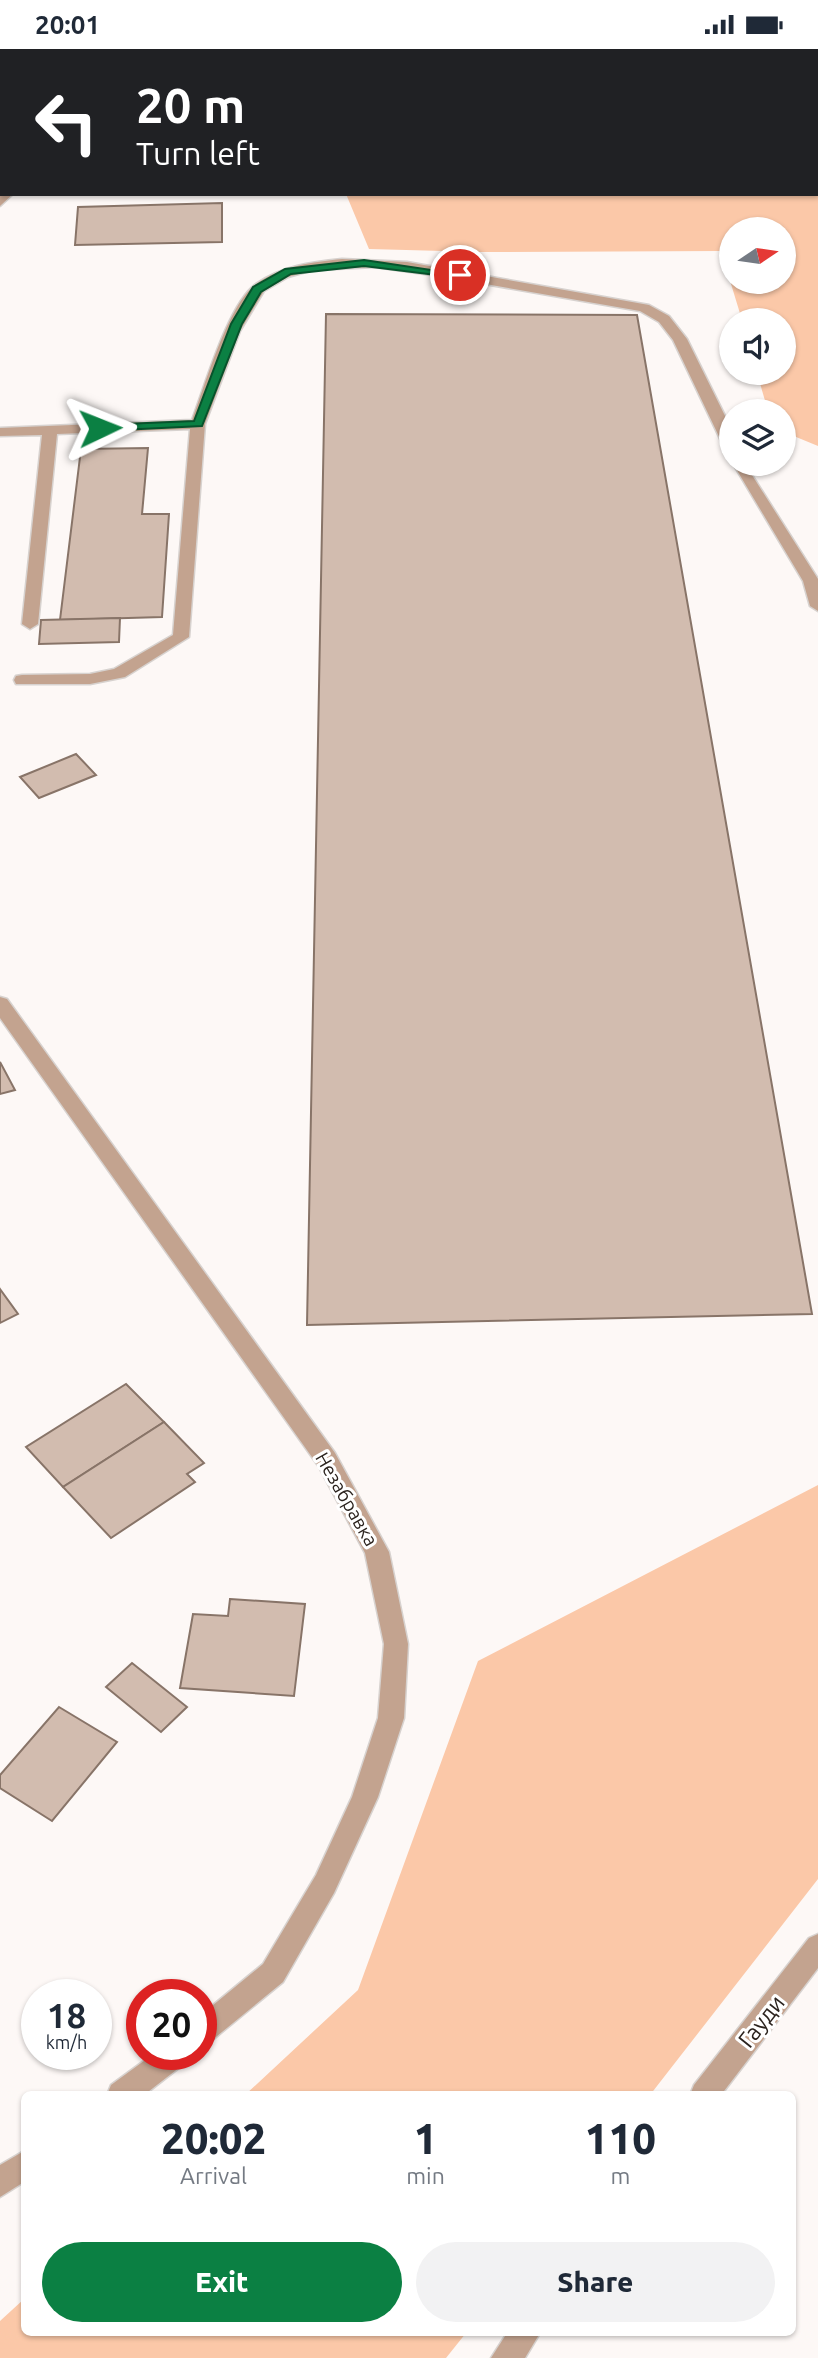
<!DOCTYPE html>
<html lang="en">
<head>
<meta charset="utf-8">
<style>
	:root { --surface:#fff; --page:#f2f2f3; --text:#1f2937; --muted:#747a83; --accent:#0b8043 }
	body { margin:0; font-family:Ubuntu,sans-serif; background:var(--page); color:var(--text); height:100vh; display:flex; flex-direction:column; font-size:26px; white-space:nowrap }
	* { box-sizing:border-box; margin:0 }
	p { font-size:23px; color:var(--muted) }
	.icon { flex:none; width:38px; height:38px; fill:none; stroke:currentColor; stroke-width:2; stroke-linecap:round; stroke-linejoin:round }
	.map { position:relative; flex:1; overflow:hidden }
	.drawer { position:absolute; left:21px; top:2042px; width:775px; height:245px; display:flex; flex-direction:column; background:var(--surface); border-radius:10px; box-shadow:0 2px 5px #0004 }
	.drawer>* { flex:none }
	.hud { position:absolute; left:0px; top:0px; width:819px; height:147px; box-shadow:0 2px 5px #0004; background:#202124; color:#fff; overflow:hidden }
	.needle { width:46px; rotate:77deg }
	.controls { position:absolute; left:719px; top:168px; display:grid; gap:14px }
	.controls a { display:grid; place-items:center; width:77px; height:77px; border-radius:50%; background:var(--surface); box-shadow:0 2px 5px #0004; font-size:35px }
	.speed { position:absolute; left:21px; top:1930px; display:flex; gap:14px; font-size:35px; font-weight:700; text-align:center }
	.speed>* { display:grid; place-content:center; width:91px; height:91px; border-radius:50%; background:var(--surface); box-shadow:0 2px 5px #0004; line-height:1 }
	.speed small { font-size:18px; font-weight:400 }
	.speed .limit { border:10px solid #d22; background:#fff; color:#111 }
	.pin { position:absolute; display:grid; place-items:center; width:60px; height:60px; color:#fff; margin:-30px; border:4px solid #fff; border-radius:50%; box-shadow:0 2px 7px #0007 }
	.me { position:absolute; width:77px; margin:-38px; rotate:88deg; stroke-linejoin:round; filter:drop-shadow(0 0 5px #0008) }
	.turn { display:flex; align-items:center; gap:24px; height:147px; padding:0 21px; font-size:32px }
	.turn .icon { width:91px; height:91px; stroke-width:2.5 }
	.turn b { display:block; font-size:49px; line-height:60px }
	.eta { display:flex; justify-content:space-evenly; align-items:center; height:119px; text-align:center }
	.eta b { font-size:42px; font-weight:800; line-height:49px }
	.button { display:flex; gap:14px; margin-top:auto; padding:14px 21px }
	.button a { flex:1; height:80px; border-radius:42px; background:var(--accent); color:#fff; font-size:28px; font-weight:800; line-height:80px; text-align:center }
	.button a+a { background:var(--page); color:var(--text) }
	.status { display:flex; justify-content:space-between; align-items:center; height:49px; padding:0 35px; background:var(--surface); direction:ltr }
	.status svg { height:19px; fill:currentColor }
	.map>svg:first-child { display:block }
	.green { fill:#fbc8a8; fill-rule:evenodd }
	.building { fill:#d2bcaf; stroke:#887468; stroke-width:2 }
	.lines { fill:none; stroke-linecap:round; stroke-linejoin:round }
	.lane-casing { stroke:#d7d2cf; stroke-width:3 }
	.street-casing { stroke:#d7d2cf; stroke-width:3 }
	.path { stroke:#b1aaa7; stroke-width:2.5; stroke-dasharray:2.5 2.5; stroke-linecap:butt }
	.lane { fill:#c3a38f; fill-rule:evenodd }
	.street { fill:#c3a38f; fill-rule:evenodd }
	.route { fill:#0b8043; stroke:#07532c; stroke-width:2 }
	.labels { text-anchor:middle; dominant-baseline:central; stroke-width:6; stroke-linejoin:round; paint-order:stroke }
	.street-label { font-size:19px; fill:#2b231e; stroke:#fff }
	.near-street-label { font-size:23px; fill:#2b231e; stroke:#fff }
</style>
</head>
<body>
<div class="status"><b>20:01</b><svg viewBox="0 0 49 12"><path d="M0 12V9h3v3zM5 12V6h3v6zM10 12V3h3v9zM15 12V0h3v12zM26 1h20v11H26zM47 4h2v5h-2z"/></svg></div>
<div class="map">
<svg width="818" height="2309" viewBox="0 0 818 2309">
	<rect width="100%" height="100%" fill="#fdf8f6"/>
	<g class="green">
		<path d="M203,0H818V397L784,383V362H768L757,324H784V271H742L721,202L480,203L369,200L346,145H817V2ZM732,180H784V233H732Z"/>
		<path d="M818,1436V1830L650,2046H245L358,1941L478,1612Z"/>
		<path d="M24,2250V2284H466L446,2309H0V2272Z"/>
	</g>
	<g class="building">
		<path d="M222,154V193L75,196L78,158Z"/>
		<path d="M326,265L637,266L812,1265L307,1276Z"/>
		<path d="M148,399L142,465H169L162,568L60,571L81,400Z"/>
		<path d="M120,569L119,593L39,595L41,571Z"/>
		<path d="M76,705L96,726L39,749L20,728Z"/>
		<path d="M0,1013L15,1041L0,1045Z"/>
		<path d="M0,1240L18,1265L0,1274Z"/>
		<path d="M126,1335L164,1373L63,1438L26,1398Z"/>
		<path d="M164,1373L204,1414L187,1425L195,1433L111,1489L63,1438Z"/>
		<path d="M230,1550L305,1555L294,1647L180,1639L193,1565L228,1567Z"/>
		<path d="M132,1614L187,1658L161,1683L106,1638Z"/>
		<path d="M59,1658L117,1693L52,1772L0,1739V1726Z"/>
	</g>
	<g class="lines">
		<defs>
			<g id="lane">
				<path d="M0,123L2,124V132L0,131Z"/>
				<path d="M2,143L13,145L0,157V145Z"/>
				<path d="M342,210L407,213L649,256L669,267L687,290L732,381V402L724,398L673,291L659,273L640,262L439,227L375,218L313,221L288,228L264,242L240,282L205,375L189,588L125,628L90,635H16L14,631L16,627L22,626L90,625L114,620L173,586L190,380L57,385L38,575L30,580L22,575L42,386L0,387V379L192,371C205,337 228,255 256,235C281,217 312,213 342,210Z"/>
				<path d="M732,413L745,415L818,530V562L810,557L803,532Z"/>
			</g>
			<g id="street">
				<rect x="0" y="4" width="2" height="8"/>
				<rect x="817" y="45" width="1" height="8"/>
				<rect x="817" y="94" width="1" height="8"/>
				<path d="M0,948L7,950L335,1404L389,1503L408,1595L404,1669L378,1748L334,1844L283,1933L211,1992L201,1996V1966L263,1915L316,1826L352,1748L378,1669L384,1595L365,1504L319,1418L0,969Z"/>
				<path d="M818,1885V1919L721,2046H690L694,2036L809,1889Z"/>
				<path d="M152,2006H188L184,2015L144,2046H107L111,2036Z"/>
				<path d="M24,2102V2133L0,2148V2116Z"/>
				<path d="M507,2284H540L525,2309H491Z"/>
			</g>
		</defs>
		<use href="#lane" class="lane-casing"/>
		<use href="#street" class="street-casing"/>
		<g class="path">
			<path d="M623,0L630,2"/>
			<path d="M199,2L201,0"/>
		</g>
		<use href="#lane" class="lane"/>
		<use href="#street" class="street"/>
	</g>
	<path class="route" d="M364,211L465,226L460,229L364,217L291,225L261,243L242,275L202,377L100,382L94,379L100,376L194,372L231,275L253,238L285,220Z"/>
	<g class="labels">
		<g class="street-label">
			<text transform="translate(347 1450) rotate(60)">Незабравка</text>
		</g>
		<g class="near-street-label">
			<text transform="translate(761 1972) rotate(-52)">Гауди</text>
		</g>
	</g>
</svg>
<div class="controls">
<a><svg class="needle" viewBox="-14 -14 28 28"><path d="M0-13l5 13h-10z" fill="#e53935"/><path d="M0 13l5-13h-10z" fill="#747a83"/></svg></a>
<a><svg class="icon" aria-label="sound" viewBox="0 0 24 24"><path d="M4 9h4l5-4v14l-5-4H4zM17 9q2 3 0 6"/></svg></a>
<a><svg class="icon" aria-label="layers" viewBox="0 0 24 24"><path d="M12 4l9 5-9 5-9-5zM3 14l9 5 9-5"/></svg></a>
</div>
<div class="speed"><div>18<small>km/h</small></div><div class="limit">20</div></div>
<div class="pin" style="left:460px;top:226px;background:#d93025"><svg class="icon" aria-label="arrive" viewBox="0 0 24 24"><path d="M6 21V4h12l-3 4 3 4H6"/></svg></div>
<svg class="me" style="left:100px;top:379px" viewBox="-20 -20 40 40"><path d="M0-17L14 15 0 8-14 15z" fill="#0b8043" stroke="#fff" stroke-width="4"/></svg>
<div class="hud">
<div class="turn"><svg class="icon" aria-label="left" viewBox="0 0 24 24"><path d="M17 20v-9H6M10 6l-5 5 5 5"/></svg><div><b>20 m</b>Turn left</div></div>
</div>
<section class="drawer">
<div class="eta">
<div><b>20:02</b><p>Arrival</p></div>
<div><b>1</b><p>min</p></div>
<div><b>110</b><p>m</p></div>
</div>
<div class="button"><a>Exit</a><a>Share</a></div>
</section>
</div>
</body>
</html>
